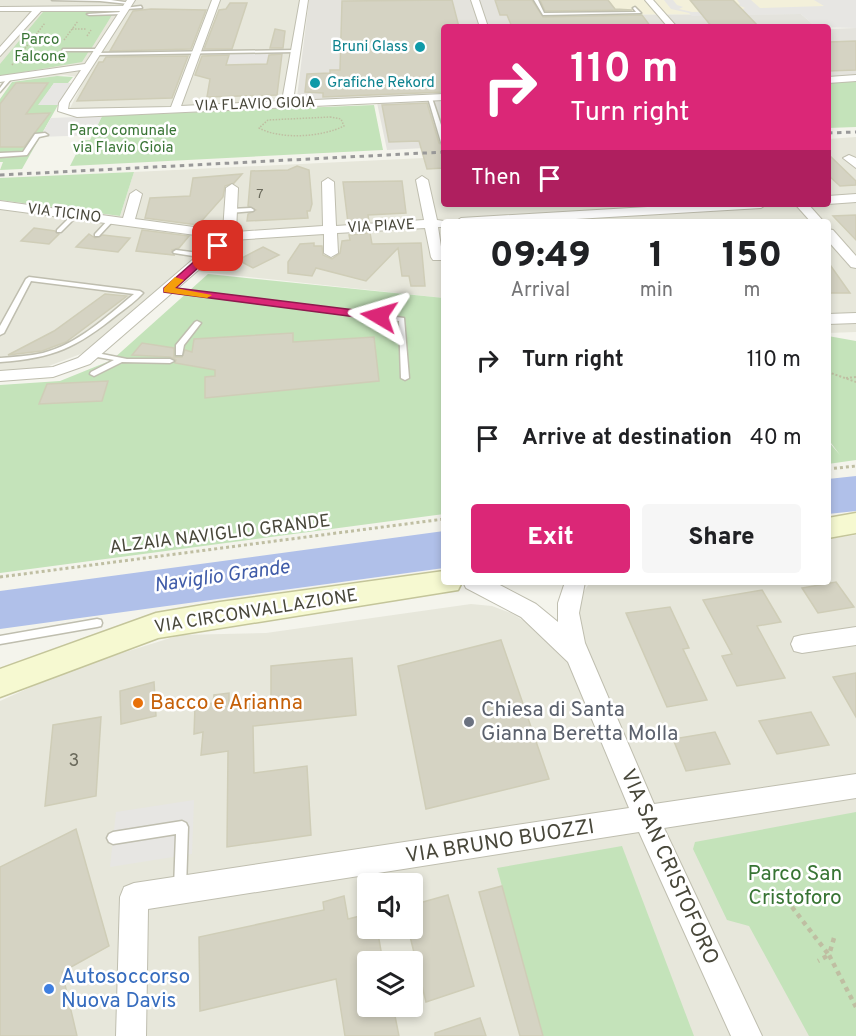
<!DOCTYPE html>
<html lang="en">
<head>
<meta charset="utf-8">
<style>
	:root { --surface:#fff; --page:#f6f6f6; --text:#202124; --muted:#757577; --accent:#db2777 }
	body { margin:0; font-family:Overpass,sans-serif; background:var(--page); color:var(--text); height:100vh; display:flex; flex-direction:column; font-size:22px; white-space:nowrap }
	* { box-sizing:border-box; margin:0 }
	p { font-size:20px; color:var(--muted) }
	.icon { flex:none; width:33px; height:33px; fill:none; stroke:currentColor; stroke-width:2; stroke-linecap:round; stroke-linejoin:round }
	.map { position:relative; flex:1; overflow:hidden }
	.panel { position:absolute; left:441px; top:219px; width:390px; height:366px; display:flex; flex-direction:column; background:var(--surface); border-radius:6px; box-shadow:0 3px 9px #0003 }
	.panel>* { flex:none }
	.top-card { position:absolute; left:441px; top:24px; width:390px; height:183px; border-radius:6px; box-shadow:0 3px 9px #0003; background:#db2777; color:#fff; overflow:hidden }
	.controls { position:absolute; left:357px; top:873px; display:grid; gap:12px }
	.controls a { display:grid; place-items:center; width:66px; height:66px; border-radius:6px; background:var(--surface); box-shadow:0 3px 9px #0003; font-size:30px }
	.pin { position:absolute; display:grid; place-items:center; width:51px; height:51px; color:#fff; margin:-26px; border-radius:12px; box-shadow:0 3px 9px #0006 }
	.me { position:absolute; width:66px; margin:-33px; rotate:277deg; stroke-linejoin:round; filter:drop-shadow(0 0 4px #0008) }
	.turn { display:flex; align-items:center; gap:21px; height:126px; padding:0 30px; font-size:27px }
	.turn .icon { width:78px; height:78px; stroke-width:2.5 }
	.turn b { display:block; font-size:42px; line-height:51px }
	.then { display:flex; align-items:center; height:57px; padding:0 30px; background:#0003; gap:12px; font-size:22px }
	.eta { display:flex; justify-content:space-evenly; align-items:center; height:102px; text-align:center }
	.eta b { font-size:36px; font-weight:800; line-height:42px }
	.action { display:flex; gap:12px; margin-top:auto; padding:12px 30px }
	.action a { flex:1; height:69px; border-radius:6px; background:var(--accent); color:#fff; font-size:24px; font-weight:800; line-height:69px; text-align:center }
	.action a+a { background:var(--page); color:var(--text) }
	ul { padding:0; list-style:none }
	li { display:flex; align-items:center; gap:18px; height:78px; padding:0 30px }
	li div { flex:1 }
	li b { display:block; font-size:22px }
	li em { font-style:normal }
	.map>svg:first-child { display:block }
	.residential { fill:#e7e7db; fill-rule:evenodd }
	.commercial { fill:#f3f0da }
	.industrial { fill:#e4e3dd }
	.green { fill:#c4e3ba }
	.parking { fill:#e7e6e3 }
	.water { fill:#b0c0e9 }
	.building { fill:#d5d3c3; stroke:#cfcdb7; stroke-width:1.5 }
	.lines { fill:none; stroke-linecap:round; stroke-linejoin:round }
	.lane-casing { stroke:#bfbeaf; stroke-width:3 }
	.street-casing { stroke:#bfbeaf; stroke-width:2 }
	.secondary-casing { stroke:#c4c59a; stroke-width:3 }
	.path-far3 { stroke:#bfbea2; stroke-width:1.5; stroke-dasharray:1.5 1.5; stroke-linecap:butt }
	.path-far2 { stroke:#bfbea2; stroke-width:2; stroke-dasharray:2 2; stroke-linecap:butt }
	.path-far1 { stroke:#bfbea2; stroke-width:3; stroke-dasharray:3 3; stroke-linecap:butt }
	.path { stroke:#bfbea2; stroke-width:4.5; stroke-dasharray:4.5 4.5; stroke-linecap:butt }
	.lane { fill:#fff; fill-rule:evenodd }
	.street { fill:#fff; fill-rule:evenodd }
	.secondary { fill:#f6f9d1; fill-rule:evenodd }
	.rail { stroke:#999; stroke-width:3; stroke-dasharray:4.5 4.5; stroke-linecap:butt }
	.route { fill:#db2777; stroke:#8e194d; stroke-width:1.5 }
	.slow { fill:#f59e0b }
	.culture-dot { fill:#0f9aa8; stroke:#fff; stroke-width:2 }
	.food-dot { fill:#e8710a; stroke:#fff; stroke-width:2 }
	.worship-dot { fill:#6b7280; stroke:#fff; stroke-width:2 }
	.shop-dot { fill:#3f7fe0; stroke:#fff; stroke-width:2 }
	.labels { text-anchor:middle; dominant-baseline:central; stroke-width:5; stroke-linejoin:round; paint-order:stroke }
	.far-number-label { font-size:14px; fill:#6b6a5c }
	.far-park-label { font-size:15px; fill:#387434; stroke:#fff }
	.far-culture-label { font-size:15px; fill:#0d838f; stroke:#fff; text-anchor:end }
	.far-street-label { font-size:15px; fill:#48473a; stroke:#fff }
	.street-label { font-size:18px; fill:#48473a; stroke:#fff }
	.near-number-label { font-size:18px; fill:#6b6a5c }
	.water-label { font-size:20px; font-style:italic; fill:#3f5ba8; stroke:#fff }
	.near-food-label { font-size:21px; fill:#c56008; stroke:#fff; text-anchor:start }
	.near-worship-label { font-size:21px; fill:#5b616d; stroke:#fff; text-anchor:start }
	.near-street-label { font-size:21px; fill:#48473a; stroke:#fff }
	.near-park-label { font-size:21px; fill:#387434; stroke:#fff }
	.near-shop-label { font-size:21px; fill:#366cbe; stroke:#fff; text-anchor:start }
</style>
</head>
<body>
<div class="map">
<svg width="856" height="1036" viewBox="0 0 856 1036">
	<rect width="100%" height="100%" fill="#f4f4ec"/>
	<g class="residential">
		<path d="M0,0H300L282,102L78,111L70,108L85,78L64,75L0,83Z"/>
		<path d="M856,137V332L828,333V222H444V298L183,270L86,352L46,367L0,371V200L120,216L134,172L444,157V204H828V139Z"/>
		<path d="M856,535V1036H0V701L71,669L180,635L266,633L471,604L492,606L511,613L529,624L542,638L580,628L578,617L580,598L590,582H828V539ZM368,884H412V928H368ZM368,962H412V1006H368Z"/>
	</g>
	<path class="commercial" d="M535,0H814L820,2L834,14L542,15Z"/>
	<g class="industrial">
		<path d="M309,0H535L542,15L801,14L816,27H444V147L387,150L376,98L308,101L297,97Z"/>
		<path d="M856,28V76L828,77V29Z"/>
	</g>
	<g class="green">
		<path d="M112,11L87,15H112L91,49H63L62,51H89L82,62L0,76V64L43,12Z"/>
		<path d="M57,76L73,77L68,83H54L39,105H58L22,169L0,170L3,162H0V99L12,82Z"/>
		<path d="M856,81V127L828,128V82Z"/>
		<path d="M374,105L383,150L70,166L83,140H90L102,116Z"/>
		<path d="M134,172L120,216L0,200V178Z"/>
		<path d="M208,274L444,298V514L0,573V385L60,381L112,360Z"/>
		<path d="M828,336L856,341V460L828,464V441L840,455L828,439Z"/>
		<path d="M856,812V1036H809L749,926L727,920L693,849L695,842Z"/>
		<path d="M622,846L694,1036H543L497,868Z"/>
	</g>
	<g class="parking">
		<path d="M664,0H673L677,5L683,7L679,9L692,12L738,11L745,8L738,5L740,4L737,0H751L760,8L824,6L814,0H856V28L816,27L801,14L692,16L689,13L671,9Z"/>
		<path d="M284,52L282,63L205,64L209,53Z"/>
		<path d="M54,83H73L58,105H38Z"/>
		<path d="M102,116L93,135L40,137L51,118Z"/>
		<path d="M194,800L192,854L110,867L116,812Z"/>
	</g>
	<g class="water">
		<path d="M856,476V511L828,514V479Z"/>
		<path d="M444,531V568L0,629V591Z"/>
	</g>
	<g class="building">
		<path d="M452,0L459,27H444V92L323,97V93L305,92L307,74L330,73V70H340L342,1Z"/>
		<path d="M495,0H532L543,17L642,15L651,27H512L507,15H500Z"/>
		<path d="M540,0H608L615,9L632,10L545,11Z"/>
		<path d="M690,0H733L759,27H712Z"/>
		<path d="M230,3H247L232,49H204L219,10L226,9Z"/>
		<path d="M151,9L206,10L191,49L110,51L133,11Z"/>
		<path d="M275,29L285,31L283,48H270Z"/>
		<path d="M856,41V70L828,71V42Z"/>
		<path d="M282,54L277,95L207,97L210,79L195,75L202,56L229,55L226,65L267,64L269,55Z"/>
		<path d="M188,56L172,98L77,101L99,62H103L106,57Z"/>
		<path d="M16,83H48L26,114L50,113L24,147H0V104Z"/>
		<path d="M427,103L439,143L444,146V168L427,169L419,141L389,142L382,105Z"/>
		<path d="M828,154L856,181V185L840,186L828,175Z"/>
		<path d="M297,166L309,170L312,204L310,211H307L308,218L247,221L248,214L256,210L248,206L251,171L288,170Z"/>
		<path d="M242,174L234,183L225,186L223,197L198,225L145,218L150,198L190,196L193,178Z"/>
		<path d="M402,181L406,213L368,215L369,221L348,223L343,182Z"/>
		<path d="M856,215V240L833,216Z"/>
		<path d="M34,228L55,231L59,234L49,244L21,241Z"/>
		<path d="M142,230L189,236L179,248L172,250L174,255L136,251Z"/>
		<path d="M370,233L372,244L421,243L425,286H411L409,276H402L398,248L366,281L316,268L312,276L288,273V262L300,244L314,243V246H322L323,255L332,259L340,253L342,241L350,240L349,235Z"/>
		<path d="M89,234L95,238L103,235L130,238L118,252L76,247Z"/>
		<path d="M263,247L279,255L253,268L238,260Z"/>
		<path d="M828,262L850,293H828Z"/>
		<path d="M105,294L127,296L66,342L42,351L8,355L54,331Z"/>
		<path d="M293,333V342L374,337L379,381L205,398V377L215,376V370L175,363L176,360L170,357L132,355L142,343L174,348V357H182L185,350L192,352L194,339Z"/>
		<path d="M108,381L102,401L39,404L47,384Z"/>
		<path d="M836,582L854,607L818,613L802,588Z"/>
		<path d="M762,590L781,622L757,626L785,678L737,686L722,656L732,654L703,600Z"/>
		<path d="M670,607L689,648L683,649L707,700L667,707L626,613Z"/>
		<path d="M501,640L549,779L426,809L398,666Z"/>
		<path d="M352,658L356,715L253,726L254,773L307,766L311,835L227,847L228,751L201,755L203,732L194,734L195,706L213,703L214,695L229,693V706L271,701V666Z"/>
		<path d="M856,673V717L833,677Z"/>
		<path d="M154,682L156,716L121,724L120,691Z"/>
		<path d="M811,712L829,745L777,754L759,721Z"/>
		<path d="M101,717L96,796L45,806L53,725Z"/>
		<path d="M715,732L730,764L686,771L673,739Z"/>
		<path d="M76,829L109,946L62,972L77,1036H0V867Z"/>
		<path d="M502,886L543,1036H520L479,892Z"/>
		<path d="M448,895L474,986L426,1002L408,928H412V905Z"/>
		<path d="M344,896L348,919L368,914V928H377L383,962H368V1006H393L399,1036H345L336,979L200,1011L199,937L324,910L323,902Z"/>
		<path d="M480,1018L486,1036H435V1033Z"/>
	</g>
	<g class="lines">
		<defs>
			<g id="lane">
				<path d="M52,0H111L131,3L129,4L100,1Z"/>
				<path d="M534,0H538L544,13L636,12L633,8L635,7L641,13L543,15Z"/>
				<path d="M141,6L142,8L126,9L124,8Z"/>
				<path d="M122,12L123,14L89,15L87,14Z"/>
				<path d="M63,49H99L101,50L99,51H62Z"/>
				<path d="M297,50L296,52L96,55L94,54L96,53Z"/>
				<path d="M8,77L12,78L0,92V88Z"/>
				<path d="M430,97L432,98L444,134V144L441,142L428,98Z"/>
				<path d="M35,134L45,133L48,135L39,137L27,155L0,157V153L23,152Z"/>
				<path d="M251,208L254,210L253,211L230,213L227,211L230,209Z"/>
				<path d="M73,214L78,215L61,232H57V230Z"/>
				<path d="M109,219L114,220L99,236H95V234Z"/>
				<path d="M176,250L206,254L209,256L206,258L174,253L173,252Z"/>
				<path d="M29,277L140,291L143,293C136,301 127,307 118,314C76,348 54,358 0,362V358C14,357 29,356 43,353C78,344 106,317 134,294L31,281L4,333L0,335V326L26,279Z"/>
				<path d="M167,288L404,318L409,378L405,380L401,378L399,321L165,291V289Z"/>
				<path d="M197,321L201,323L184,345L182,355H176V345L195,322Z"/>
				<path d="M92,352L127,359H170L174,361L170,363L122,362L94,376L90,374L91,372L114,360L92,356Z"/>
				<path d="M97,619L101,620L102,623L101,626L97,627L0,644V636Z"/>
				<path d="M182,821L186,823L188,827L186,888L185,893L180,894L175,893L174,888L176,834L113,844L109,842L107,838L109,834L113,832Z"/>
			</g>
			<g id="street">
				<path d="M127,0H135L69,103L68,109L171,107L212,0H220L181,106L282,101L300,0H308L293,101L444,94V100L77,117L58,111L59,103L81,70L0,82V76L85,64L120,11H41L0,56V47L32,11H0V7L123,6Z"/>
				<path d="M471,0H479L488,27H480Z"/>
				<path d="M645,0H653L677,27H668Z"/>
				<path d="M856,75V81L828,83V77Z"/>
				<path d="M849,155L856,158V168L843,158Z"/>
				<path d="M422,176L428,180L437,220L450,222H444V227H438L443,260H433L431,257L425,228L337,233L338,253L331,257L324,253V234L233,240L90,364L53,377L0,381V371L53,367L78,358L218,238L0,209V201L123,218L130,194L136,190L142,194L135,219L223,231L226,188L232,184L238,188L236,232L323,226L322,182L328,178L334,182L336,226L424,220L416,180Z"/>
				<path d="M856,194V202L828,204V196Z"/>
				<path d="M698,204H767L761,208L525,222H455L461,218Z"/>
				<path d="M795,204H808L824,222H811Z"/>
				<path d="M828,229L833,230L856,256V268L851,267L828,241Z"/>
				<path d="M856,313V323L828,324V314Z"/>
				<path d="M463,582L496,583L536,604L558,622V603L565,582H585L579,613L585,643L654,804L856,774V798L664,828L762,1036H731L639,832L148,909L146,1036H116L120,897L124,887L134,883L629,808L568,662L521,617L466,588Z"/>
				<path d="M856,627V645L802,653L794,651L791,644L794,637L802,635Z"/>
			</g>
			<g id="secondary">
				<path d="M856,513V533L828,538V518Z"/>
				<path d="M444,571V582H462L458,590L158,638L0,697V669L156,613L220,602Z"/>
			</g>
		</defs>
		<use href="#lane" class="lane-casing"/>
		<use href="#street" class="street-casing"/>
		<use href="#secondary" class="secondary-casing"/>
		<g class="path-far3">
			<path d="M72,29H86"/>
			<path d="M87,36L91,30"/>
			<path d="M64,40L78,21"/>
			<path d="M31,61L37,58L48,60"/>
			<path d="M22,63L19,61L36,53L55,54"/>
			<path d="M12,65L45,23"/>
			<path d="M330,117L341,119L344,126C322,137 281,140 259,128L268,120Z"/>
			<path d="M94,132L140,125"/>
		</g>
		<g class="path-far2">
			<path d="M828,372L856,382"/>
			<path d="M846,378L856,377"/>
		</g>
		<g class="path-far1">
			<path d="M828,469L856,466"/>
			<path d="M0,577L444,519"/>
		</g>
		<g class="path">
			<path d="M792,907L829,955L818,961"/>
			<path d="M834,938L829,955L856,1007"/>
		</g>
		<use href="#lane" class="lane"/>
		<use href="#street" class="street"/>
		<use href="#secondary" class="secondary"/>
		<g class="rail">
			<path d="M828,133L856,132"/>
			<path d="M0,175L444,152"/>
		</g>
	</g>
	<path class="route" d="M214,244L222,246L176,288L379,313L384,316L379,320L164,292V288Z"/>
	<path class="slow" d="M175,277L184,280L175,288L212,295L207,298L164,292V288Z"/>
	<g class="culture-dot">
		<circle cx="420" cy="47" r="6"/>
		<circle cx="315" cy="83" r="6"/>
	</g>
	<circle class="food-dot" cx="138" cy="703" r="6"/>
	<circle class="worship-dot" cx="469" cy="722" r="6"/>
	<circle class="shop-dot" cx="49" cy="989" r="6"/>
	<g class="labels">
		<g class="far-number-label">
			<text x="260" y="194">7</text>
		</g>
		<g class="far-park-label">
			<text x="40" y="40">Parco<tspan x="40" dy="17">Falcone</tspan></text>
			<text x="123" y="131">Parco comunale<tspan x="123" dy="17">via Flavio Gioia</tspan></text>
		</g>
		<g class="far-culture-label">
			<text x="408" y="47">Bruni Glass</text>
			<text x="327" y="83" text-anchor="start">Grafiche Rekord</text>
		</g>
		<g class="far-street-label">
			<text transform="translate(255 105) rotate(-2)">VIA FLAVIO GIOIA</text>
			<text transform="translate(64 214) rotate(7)">VIA TICINO</text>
			<text transform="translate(381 227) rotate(-3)">VIA PIAVE</text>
		</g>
		<g class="street-label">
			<text transform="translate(220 535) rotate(-7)">ALZAIA NAVIGLIO GRANDE</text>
			<text transform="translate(256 612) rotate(-9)">VIA CIRCONVALLAZIONE</text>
		</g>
		<g class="near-number-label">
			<text x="74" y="761">3</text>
		</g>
		<g class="water-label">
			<text transform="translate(222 577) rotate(-8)">Naviglio Grande</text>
		</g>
		<g class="near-food-label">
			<text x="150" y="703">Bacco e Arianna</text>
		</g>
		<g class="near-worship-label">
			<text x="481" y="710">Chiesa di Santa<tspan x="481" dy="24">Gianna Beretta Molla</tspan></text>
		</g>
		<g class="near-street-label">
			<text transform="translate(500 842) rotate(-9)">VIA BRUNO BUOZZI</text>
			<text transform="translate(669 867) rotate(66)">VIA SAN CRISTOFORO</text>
		</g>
		<g class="near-park-label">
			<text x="795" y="874">Parco San<tspan x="795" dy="24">Cristoforo</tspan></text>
		</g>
		<g class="near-shop-label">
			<text x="61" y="977">Autosoccorso<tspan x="61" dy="24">Nuova Davis</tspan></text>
		</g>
	</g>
</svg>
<div class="controls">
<a><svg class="icon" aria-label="sound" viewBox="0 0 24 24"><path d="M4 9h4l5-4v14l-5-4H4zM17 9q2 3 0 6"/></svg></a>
<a><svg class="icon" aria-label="layers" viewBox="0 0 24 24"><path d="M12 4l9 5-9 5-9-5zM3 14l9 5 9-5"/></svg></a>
</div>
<div class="pin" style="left:218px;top:246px;background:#d93025"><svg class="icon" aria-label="arrive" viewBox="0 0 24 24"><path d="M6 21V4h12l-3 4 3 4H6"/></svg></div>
<svg class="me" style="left:379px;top:316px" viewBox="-20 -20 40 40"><path d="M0-17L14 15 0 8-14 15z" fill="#db2777" stroke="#fff" stroke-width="4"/></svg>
<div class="top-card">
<div class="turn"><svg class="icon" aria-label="right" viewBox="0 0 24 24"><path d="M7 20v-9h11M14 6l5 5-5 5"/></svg><div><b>110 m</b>Turn right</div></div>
<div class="then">Then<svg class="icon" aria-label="arrive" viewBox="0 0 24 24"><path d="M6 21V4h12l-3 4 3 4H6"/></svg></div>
</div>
<section class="panel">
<div class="eta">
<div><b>09:49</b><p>Arrival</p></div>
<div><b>1</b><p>min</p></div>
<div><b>150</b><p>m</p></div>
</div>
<ul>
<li><svg class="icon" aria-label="right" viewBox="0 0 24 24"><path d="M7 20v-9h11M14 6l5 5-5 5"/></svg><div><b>Turn right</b></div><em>110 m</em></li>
<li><svg class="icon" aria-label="arrive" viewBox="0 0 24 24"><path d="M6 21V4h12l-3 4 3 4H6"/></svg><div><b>Arrive at destination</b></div><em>40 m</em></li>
</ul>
<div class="action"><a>Exit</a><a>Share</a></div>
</section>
</div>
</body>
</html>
